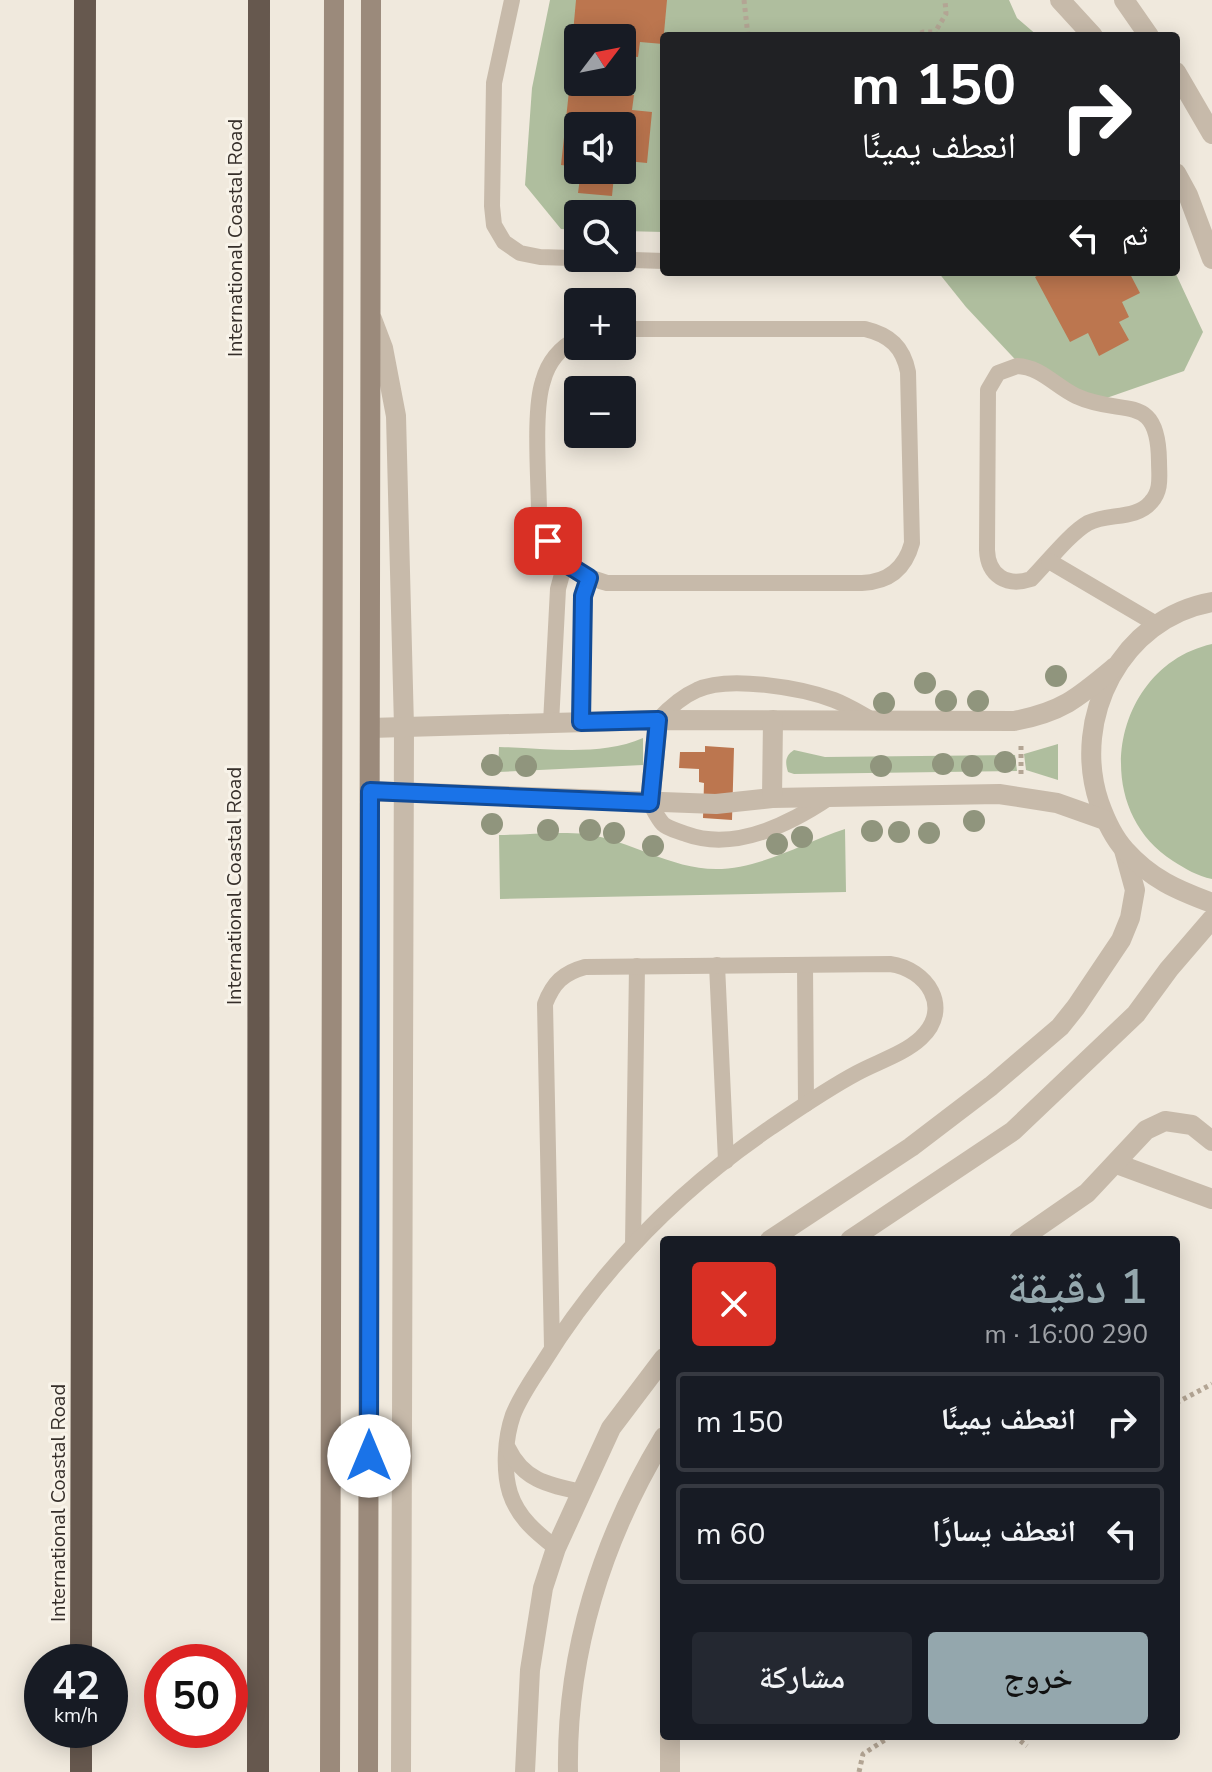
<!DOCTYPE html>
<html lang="ar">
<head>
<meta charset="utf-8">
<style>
	:root { --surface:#171b24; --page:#242831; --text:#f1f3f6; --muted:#9ea1a6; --line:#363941; --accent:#94a7ad }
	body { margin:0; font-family:"Nunito Sans","Noto Naskh Arabic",sans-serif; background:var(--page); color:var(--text); direction:rtl; height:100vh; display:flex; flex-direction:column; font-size:30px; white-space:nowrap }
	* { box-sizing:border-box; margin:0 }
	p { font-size:26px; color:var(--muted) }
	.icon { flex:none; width:44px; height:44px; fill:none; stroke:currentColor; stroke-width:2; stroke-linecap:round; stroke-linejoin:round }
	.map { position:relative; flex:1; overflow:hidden; direction:ltr }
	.panel { position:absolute; left:660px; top:1236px; width:520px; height:504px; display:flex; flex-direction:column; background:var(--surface); border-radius:8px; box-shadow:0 4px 20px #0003; direction:rtl }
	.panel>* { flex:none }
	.banner { position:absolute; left:660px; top:32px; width:520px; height:244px; border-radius:8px; box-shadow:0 4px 20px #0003; direction:rtl; background:#202124; color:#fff; overflow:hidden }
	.needle { width:52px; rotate:58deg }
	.controls { position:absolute; left:564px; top:24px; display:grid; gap:16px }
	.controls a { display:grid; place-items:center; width:72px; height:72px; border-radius:8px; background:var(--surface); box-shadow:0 4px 20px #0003; font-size:40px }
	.speed { position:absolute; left:24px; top:1644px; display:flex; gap:16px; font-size:40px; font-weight:700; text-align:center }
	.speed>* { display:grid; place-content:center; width:104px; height:104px; border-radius:50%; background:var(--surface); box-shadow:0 4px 20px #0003; line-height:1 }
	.speed small { font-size:20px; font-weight:400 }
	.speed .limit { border:12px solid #d22; background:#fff; color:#111 }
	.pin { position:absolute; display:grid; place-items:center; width:68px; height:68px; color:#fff; margin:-34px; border-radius:16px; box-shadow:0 4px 12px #0006 }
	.me { position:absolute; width:88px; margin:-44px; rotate:0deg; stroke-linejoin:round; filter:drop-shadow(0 0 6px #0008) }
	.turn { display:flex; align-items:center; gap:28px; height:168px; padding:0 32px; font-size:36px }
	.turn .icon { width:104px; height:104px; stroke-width:2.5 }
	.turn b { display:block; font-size:56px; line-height:68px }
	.then { display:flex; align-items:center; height:76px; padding:0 32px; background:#0003; gap:16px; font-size:30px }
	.round { display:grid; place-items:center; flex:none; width:84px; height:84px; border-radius:8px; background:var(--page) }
	.head { display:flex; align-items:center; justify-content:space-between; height:136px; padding:0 32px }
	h1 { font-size:48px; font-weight:600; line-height:60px; color:var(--accent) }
	.button { display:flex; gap:16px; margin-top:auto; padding:16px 32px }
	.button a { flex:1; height:92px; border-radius:8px; background:var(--accent); color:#111; font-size:32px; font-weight:600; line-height:92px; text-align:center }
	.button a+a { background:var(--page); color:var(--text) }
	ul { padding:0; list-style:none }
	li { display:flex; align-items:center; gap:24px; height:100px; margin:0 16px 12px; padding:0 16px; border:4px solid var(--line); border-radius:8px }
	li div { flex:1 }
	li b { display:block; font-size:30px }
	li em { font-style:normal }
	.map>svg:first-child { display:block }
	.green { fill:#afbe9e; fill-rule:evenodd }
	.building { fill:#bc764f }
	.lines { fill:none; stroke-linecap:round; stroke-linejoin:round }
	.path { stroke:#b3a594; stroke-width:5; stroke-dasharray:4 4; stroke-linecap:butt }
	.service { stroke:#c7baaa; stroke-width:16 }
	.minor { stroke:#c7baaa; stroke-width:20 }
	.tertiary { stroke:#c7baaa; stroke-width:20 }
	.secondary { stroke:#9b8a7b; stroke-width:20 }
	.trunk { stroke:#66584e; stroke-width:22 }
	.tree { fill:#90957d }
	.route-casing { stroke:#114b97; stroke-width:20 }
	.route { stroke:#1a73e8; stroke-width:14 }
	.labels { text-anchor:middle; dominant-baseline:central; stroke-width:6; stroke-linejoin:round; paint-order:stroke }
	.street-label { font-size:20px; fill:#352e29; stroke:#f8f3e9 }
</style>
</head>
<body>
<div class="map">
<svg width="1212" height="1772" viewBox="0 0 1212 1772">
	<rect width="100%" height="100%" fill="#f0e9dd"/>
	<g class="green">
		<path d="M550,0H1009L1017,18L1038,36H664V232L622,231V214H578V230L561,229L525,185L532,88ZM578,38H622V82H578ZM578,126H622V170H578Z"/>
		<path d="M938,272H1175L1203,332L1184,371L1095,402L1025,370L966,307Z"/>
		<path d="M1212,644V879C1197,876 1186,869 1173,861C1087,806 1113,666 1212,644Z"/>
		<path d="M643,738V765L498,772L499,747C546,748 599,757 643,738Z"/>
		<path d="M1058,744V780L1026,770L1024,754Z"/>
		<path d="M794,750L825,757L1015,755L1017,771L794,774L788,772C785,762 785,756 794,750Z"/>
		<path d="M845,829L846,892L500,899L499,835C526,835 557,831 585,834C630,840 670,869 716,869C760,869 803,843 845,829Z"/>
	</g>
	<g class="building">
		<path d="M576,0H667L663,44L640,42L638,57L627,56L623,94L634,95L632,110L652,112L647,163L627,161L625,177L614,176L612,196L578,193L581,170H622V126H578V167L561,165L569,91L589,94L590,82H622V38H578V45L572,44Z"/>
		<path d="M1044,272H1129L1140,293L1122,302L1129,317L1119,322L1129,340L1099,356L1088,333L1070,342L1035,277Z"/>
		<path d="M705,746L734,748L732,820L703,818L704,783L699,782V769L679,768L680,752H705Z"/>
	</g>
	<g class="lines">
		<g class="path">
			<path d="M744,0L748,36"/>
			<path d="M913,36L923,32H935"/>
			<path d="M936,36L935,32L946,14L945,0"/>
			<path d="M1021,774V744"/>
			<path d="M1176,1403L1212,1384"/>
			<path d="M1014,1736L1027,1746"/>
			<path d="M859,1772L863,1754L891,1736"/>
		</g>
		<g class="service">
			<path d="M512,0L494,83L492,206L494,225L504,242L520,253L540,257L664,261"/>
			<path d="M578,338C561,347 548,362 543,381C533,411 539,480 539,514C548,552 570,573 607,583H862C888,582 905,569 912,543L908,372C903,347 890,335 865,329H622"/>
			<path d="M1017,366C1041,367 1055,386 1076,396C1123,418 1158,390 1159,461C1159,476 1162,490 1151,502C1136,520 1108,513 1088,523C1069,534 1047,563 1031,579C1007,587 988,576 987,550L988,390L998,373Z"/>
			<path d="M1049,561L1156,624"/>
			<path d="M658,720C670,707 681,697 697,690C728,675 802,688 834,700C847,705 860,713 873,720"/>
			<path d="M581,722L583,596L589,578"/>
			<path d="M551,723L558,589L565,563"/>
			<path d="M650,803C654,810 658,819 663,824C668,829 679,831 686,834C735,852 790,824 830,797"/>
			<path d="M717,965L726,1161"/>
			<path d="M805,965L806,1104"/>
			<path d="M633,1245L637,966"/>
			<path d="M552,1347L545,1004C553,983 563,973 585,967L890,964C927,969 953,1008 921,1038C904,1054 877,1062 857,1073C827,1089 798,1109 770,1128C679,1190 601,1269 543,1363C532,1380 520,1397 513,1415C505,1438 503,1470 510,1493C518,1518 537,1533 556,1548"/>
			<path d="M508,1448C523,1480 548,1485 581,1492"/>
		</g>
		<g class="minor">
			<path d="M372,319L383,348L396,416L404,727L401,1772"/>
			<path d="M1117,1164L1212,1199"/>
			<path d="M770,1240L911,1147L991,1086L1060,1027L1076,1007L1121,940L1130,918L1135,890L1124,850"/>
			<path d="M850,1240L1013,1131L1136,1014L1169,969L1212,919"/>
			<path d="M1019,1240L1087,1193L1146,1130L1165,1121L1192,1125L1212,1141"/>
			<path d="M525,1772L530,1670L543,1588L556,1548L611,1428L664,1358"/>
			<path d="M568,1772C566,1653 602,1539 664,1437"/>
			<path d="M670,1772V1736"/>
		</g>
		<g class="tertiary">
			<path d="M1060,0L1093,36"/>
			<path d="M1124,0L1149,36"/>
			<path d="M1176,72L1212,134"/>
			<path d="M1176,173L1188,195L1212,259"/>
			<path d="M1212,602C1121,618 1071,718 1099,802C1105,819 1113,837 1125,850C1151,879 1177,890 1212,903"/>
			<path d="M370,728L658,720L1014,721C1062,712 1078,698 1115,667"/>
			<path d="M370,791L716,804L772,798L999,794L1057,803L1105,820"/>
			<path d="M772,798L773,720"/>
			<path d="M650,803L658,720"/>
		</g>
		<g class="secondary">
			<path d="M330,1772L334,0"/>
			<path d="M368,1772L371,0"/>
		</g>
		<g class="trunk">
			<path d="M81,1662L85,0"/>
			<path d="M81,1772V1730"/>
			<path d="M258,1772L259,0"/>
		</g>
	</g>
	<g class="tree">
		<circle cx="1056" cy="676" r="11"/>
		<circle cx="925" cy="683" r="11"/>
		<circle cx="946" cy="701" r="11"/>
		<circle cx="978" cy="701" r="11"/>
		<circle cx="884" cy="703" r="11"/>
		<circle cx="1005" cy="762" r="11"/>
		<circle cx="943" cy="764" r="11"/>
		<circle cx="492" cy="765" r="11"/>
		<circle cx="526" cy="766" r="11"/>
		<circle cx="881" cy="766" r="11"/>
		<circle cx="972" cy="766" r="11"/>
		<circle cx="974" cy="821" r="11"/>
		<circle cx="492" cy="824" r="11"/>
		<circle cx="548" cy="830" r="11"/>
		<circle cx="590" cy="830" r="11"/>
		<circle cx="872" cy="831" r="11"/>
		<circle cx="899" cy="832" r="11"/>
		<circle cx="614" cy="833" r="11"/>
		<circle cx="929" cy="833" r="11"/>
		<circle cx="802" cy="837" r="11"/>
		<circle cx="777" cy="844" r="11"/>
		<circle cx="653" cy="846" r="11"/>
	</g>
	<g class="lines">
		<defs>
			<path id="route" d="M369,1456L370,791L650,803L658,720L581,722L583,596L589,578L565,563L548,541"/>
		</defs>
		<use href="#route" class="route-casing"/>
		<use href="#route" class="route"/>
	</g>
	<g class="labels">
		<g class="street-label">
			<text transform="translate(235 238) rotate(-90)">International Coastal Road</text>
			<text transform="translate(234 886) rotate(-90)">International Coastal Road</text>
			<text transform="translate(58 1503) rotate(-90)">International Coastal Road</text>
		</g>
	</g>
</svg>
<div class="controls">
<a><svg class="needle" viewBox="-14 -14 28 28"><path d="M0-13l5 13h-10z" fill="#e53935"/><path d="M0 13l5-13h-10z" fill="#9ea1a6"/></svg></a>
<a><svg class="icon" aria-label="sound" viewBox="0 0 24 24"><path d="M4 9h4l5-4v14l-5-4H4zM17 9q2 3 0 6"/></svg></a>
<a><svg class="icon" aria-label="search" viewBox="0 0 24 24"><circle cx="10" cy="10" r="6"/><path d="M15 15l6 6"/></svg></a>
<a>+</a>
<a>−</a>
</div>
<div class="speed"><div>42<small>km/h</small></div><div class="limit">50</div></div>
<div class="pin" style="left:548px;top:541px;background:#d93025"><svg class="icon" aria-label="arrive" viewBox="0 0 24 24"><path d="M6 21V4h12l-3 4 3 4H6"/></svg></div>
<svg class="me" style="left:369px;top:1456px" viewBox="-20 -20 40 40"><circle r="19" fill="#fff"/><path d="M0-13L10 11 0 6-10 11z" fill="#1a73e8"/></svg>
<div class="banner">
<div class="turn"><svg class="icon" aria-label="right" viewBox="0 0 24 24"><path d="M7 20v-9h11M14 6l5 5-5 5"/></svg><div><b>150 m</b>انعطف يمينًا</div></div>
<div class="then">ثم<svg class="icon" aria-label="left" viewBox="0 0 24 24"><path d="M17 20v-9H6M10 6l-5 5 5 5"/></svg></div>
</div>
<section class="panel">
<div class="head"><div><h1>1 دقيقة</h1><p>290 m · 16:00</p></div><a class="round" style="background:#d93025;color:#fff"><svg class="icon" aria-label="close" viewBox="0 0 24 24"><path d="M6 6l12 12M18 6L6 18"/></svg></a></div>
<ul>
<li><svg class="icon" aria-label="right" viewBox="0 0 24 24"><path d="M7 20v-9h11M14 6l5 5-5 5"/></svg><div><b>انعطف يمينًا</b></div><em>150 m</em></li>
<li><svg class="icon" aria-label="left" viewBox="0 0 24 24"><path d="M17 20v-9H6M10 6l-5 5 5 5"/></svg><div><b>انعطف يسارًا</b></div><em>60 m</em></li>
</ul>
<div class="button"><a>خروج</a><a>مشاركة</a></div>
</section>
</div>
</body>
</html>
